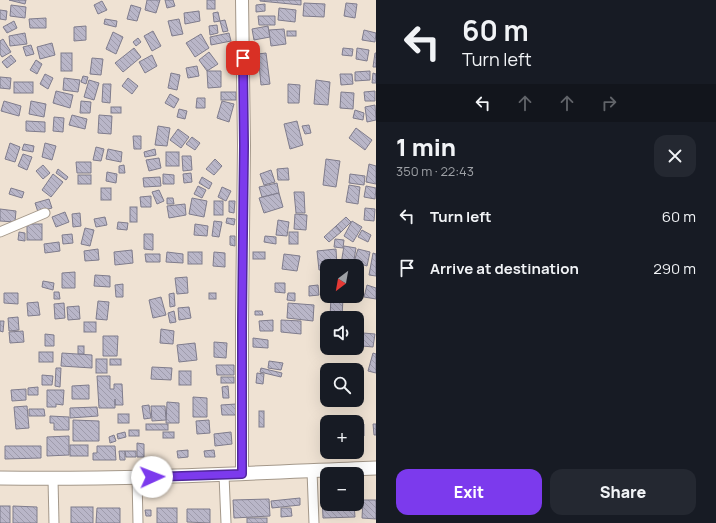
<!DOCTYPE html>
<html lang="en">
<head>
<meta charset="utf-8">
<style>
	:root { --surface:#171b24; --page:#242831; --text:#f1f3f6; --muted:#9ea1a6; --accent:#7c3aed }
	body { margin:0; font-family:Manrope,sans-serif; background:var(--page); color:var(--text); height:100vh; display:flex; flex-direction:column; font-size:15px; white-space:nowrap }
	* { box-sizing:border-box; margin:0 }
	p { font-size:13px; color:var(--muted) }
	.icon { flex:none; width:22px; height:22px; fill:none; stroke:currentColor; stroke-width:2; stroke-linecap:round; stroke-linejoin:round }
	.map { position:relative; flex:1; overflow:hidden }
	.side { display:flex; flex-direction:column; background:var(--surface); width:340px }
	.side>* { flex:none }
	.guide { background:#171b24; color:var(--text); overflow:hidden }
	.needle { width:26px; rotate:211deg }
	.buttons { position:absolute; left:320px; top:259px; display:grid; gap:8px }
	.buttons a { display:grid; place-items:center; width:44px; height:44px; border-radius:8px; background:var(--surface); box-shadow:0 4px 16px #0002; font-size:20px }
	.pin { position:absolute; display:grid; place-items:center; width:34px; height:34px; color:#fff; margin:-17px; border-radius:8px; box-shadow:0 2px 6px #0006 }
	.me { position:absolute; width:44px; margin:-22px; rotate:88deg; stroke-linejoin:round; filter:drop-shadow(0 0 3px #0008) }
	.turn { display:flex; align-items:center; gap:14px; height:84px; padding:0 20px; font-size:18px }
	.turn .icon { width:52px; height:52px; stroke-width:2.5 }
	.turn b { display:block; font-size:28px; line-height:34px }
	.lanes { display:flex; align-items:center; height:38px; padding:0 20px; background:#0003; justify-content:center; gap:20px; direction:ltr }
	.lanes .off { opacity:.35 }
	.round { display:grid; place-items:center; flex:none; width:42px; height:42px; border-radius:12px; background:var(--page) }
	.headline { display:flex; align-items:center; justify-content:space-between; height:68px; padding:0 20px }
	h1 { font-size:24px; font-weight:800; line-height:30px }
	.button { display:flex; gap:8px; margin-top:auto; padding:8px 20px }
	.button a { flex:1; height:46px; border-radius:12px; background:var(--accent); color:#fff; font-size:16px; font-weight:800; line-height:46px; text-align:center }
	.button a+a { background:var(--page); color:var(--text) }
	ul { padding:0; list-style:none }
	li { display:flex; align-items:center; gap:12px; height:52px; padding:0 20px }
	li div { flex:1 }
	li b { display:block; font-size:15px }
	li em { font-style:normal }
	main { display:flex; flex:1; min-height:0 }
	.map>svg:first-child { display:block }
	.building { fill:url(#building-back-hatch); stroke:#7f7c8c }
	.lines { fill:none; stroke-linecap:round; stroke-linejoin:round }
	.street-casing { stroke:#a4988a; stroke-width:11 }
	.secondary-casing { stroke:#a4988a; stroke-width:14 }
	.primary-casing { stroke:#a4988a; stroke-width:15 }
	.street { stroke:#fff; stroke-width:9 }
	.secondary { stroke:#fff; stroke-width:12 }
	.primary { stroke:#fff; stroke-width:13 }
	.route-casing { stroke:#51269a; stroke-width:10 }
	.route { stroke:#7c3aed; stroke-width:7 }
</style>
</head>
<body>
<main>
<div class="map">
<svg width="376" height="523" viewBox="0 0 376 523">
	<defs>
		<pattern id="building-back-hatch" width="6" height="6" patternUnits="userSpaceOnUse"><rect width="6" height="6" fill="#b9b6c8"/><path d="M-1 5l2 2M0 0l6 6M5-1l2 2" fill="none" stroke="#9f9cac"/></pattern>
	</defs>
	<rect width="100%" height="100%" fill="#efe2d3"/>
	<g class="building">
		<path d="M9,0H26L25,4Z"/>
		<path d="M147,0H160L156,13L145,10Z"/>
		<path d="M165,0H173L175,6L167,8Z"/>
		<rect x="207" y="0" width="8" height="9"/>
		<path d="M260,0H301V5L260,1Z"/>
		<path d="M102,1L107,10L98,14L94,5Z"/>
		<path d="M304,3L325,4L324,17L303,16Z"/>
		<path d="M346,3L357,4L355,18L344,16Z"/>
		<path d="M265,4V11L256,12V5Z"/>
		<path d="M11,5L26,7L25,18L10,16Z"/>
		<path d="M131,5L141,8L137,21L127,19Z"/>
		<path d="M279,8L296,10L295,22L278,20Z"/>
		<path d="M0,10L7,11L6,20L0,19Z"/>
		<path d="M199,11L200,21L185,24L184,13Z"/>
		<path d="M218,12L220,21L214,22L213,13Z"/>
		<path d="M258,16H275V25H259Z"/>
		<path d="M46,18V28H30L29,19Z"/>
		<path d="M105,19L117,21L116,27L104,24Z"/>
		<path d="M179,19L183,34L172,36L168,21Z"/>
		<path d="M225,20L228,31L223,32L220,21Z"/>
		<path d="M14,21L17,28L7,33L3,27Z"/>
		<path d="M217,25L218,33L210,35L209,26Z"/>
		<path d="M86,26V40L74,41V27Z"/>
		<path d="M268,26L270,37L254,40L252,29Z"/>
		<path d="M284,29L286,44L271,46L269,30Z"/>
		<path d="M364,30L376,33L375,42L362,40Z"/>
		<path d="M153,31L161,46L152,51L144,36Z"/>
		<rect x="287" y="31" width="9" height="5"/>
		<path d="M113,32L123,37L116,54L106,49Z"/>
		<path d="M25,33L27,44L10,46L9,36Z"/>
		<path d="M229,33L231,41L211,45L210,37Z"/>
		<path d="M201,34L209,48L195,57L186,43Z"/>
		<path d="M138,38L141,42L136,46L133,42Z"/>
		<path d="M3,39L11,52L2,57L0,54V41Z"/>
		<path d="M52,43L55,55L40,59L37,47Z"/>
		<path d="M31,45L34,54L26,56L23,47Z"/>
		<path d="M134,48L141,57L123,72L115,63Z"/>
		<path d="M343,48L353,49L352,56L342,55Z"/>
		<path d="M357,48L369,50L367,61L356,59Z"/>
		<path d="M209,52L218,64L207,71L199,60Z"/>
		<rect x="61" y="53" width="11" height="18"/>
		<path d="M266,53L270,84L261,85L258,54Z"/>
		<path d="M375,53H376V67H373Z"/>
		<path d="M11,55L16,61L7,68L2,62Z"/>
		<path d="M152,55L157,66L145,73L139,62Z"/>
		<path d="M92,58L103,59L101,75L90,74Z"/>
		<path d="M36,60L42,64L37,74L30,70Z"/>
		<path d="M197,66L199,76L188,78L186,68Z"/>
		<path d="M207,71H221V87L208,88Z"/>
		<path d="M370,71V80L355,81V72Z"/>
		<path d="M171,73L180,75L177,90L168,88Z"/>
		<path d="M373,73L376,74V83H372Z"/>
		<path d="M45,74L53,78L48,89L40,84Z"/>
		<path d="M340,74H352L353,84L341,85Z"/>
		<path d="M83,76L88,77L86,84L81,82Z"/>
		<path d="M0,77L11,78L10,89L0,88Z"/>
		<path d="M64,78L80,80L78,92L63,90Z"/>
		<path d="M128,78L138,86L132,94L122,86Z"/>
		<path d="M89,80L99,83L94,100L84,97Z"/>
		<path d="M316,80L330,82L328,105L314,104Z"/>
		<rect x="14" y="82" width="19" height="11"/>
		<path d="M103,84H111L110,103L102,102Z"/>
		<path d="M288,84L300,85L299,103H288Z"/>
		<path d="M56,91L73,95L70,108L53,103Z"/>
		<path d="M375,91V101H365L364,92Z"/>
		<rect x="221" y="92" width="15" height="8"/>
		<path d="M341,92L354,93L353,109L340,108Z"/>
		<path d="M170,94L179,99L174,108L165,103Z"/>
		<path d="M197,98H205V108H196Z"/>
		<path d="M4,101L21,106L19,116L1,111Z"/>
		<path d="M31,101L46,104L44,117L29,114Z"/>
		<path d="M81,101L91,102L90,113H80Z"/>
		<path d="M222,101L234,104L229,122L217,118Z"/>
		<path d="M375,105L376,120L367,122L365,107Z"/>
		<rect x="111" y="107" width="10" height="6"/>
		<path d="M179,109L187,111L185,119L177,117Z"/>
		<path d="M355,110L364,113L363,120L353,118Z"/>
		<path d="M72,115L87,119L85,129L69,125Z"/>
		<path d="M99,115L112,116L111,134L98,133Z"/>
		<path d="M54,117L64,118L63,132L53,131Z"/>
		<path d="M26,121L45,122V132L26,131Z"/>
		<path d="M297,121L303,145L290,149L284,124Z"/>
		<path d="M309,125L311,133L305,134L302,126Z"/>
		<path d="M158,126L170,128L167,146L155,145Z"/>
		<path d="M356,128L372,140L365,150L349,138Z"/>
		<path d="M178,129L189,137L181,148L170,140Z"/>
		<path d="M133,136H141V149H134Z"/>
		<path d="M192,137L200,143L195,150L186,144Z"/>
		<path d="M10,143L20,147L15,162L5,159Z"/>
		<path d="M45,143L56,146L52,160L42,157Z"/>
		<path d="M24,144L34,146L33,152L22,150Z"/>
		<path d="M96,147L104,149L101,161L93,160Z"/>
		<path d="M108,149L122,152L121,162L106,159Z"/>
		<path d="M155,149L156,155L145,157L144,152Z"/>
		<rect x="166" y="152" width="13" height="14"/>
		<path d="M23,154L32,157L27,170L18,166Z"/>
		<path d="M182,156H191L192,170L183,171Z"/>
		<path d="M159,158L161,168L149,171L146,160Z"/>
		<path d="M215,159L222,166L214,175L206,169Z"/>
		<path d="M326,159L340,161L336,187L323,185Z"/>
		<path d="M76,162H91V173H77Z"/>
		<path d="M369,164L376,166V184L366,182Z"/>
		<path d="M43,165L50,173L43,179L36,171Z"/>
		<path d="M124,165L125,173H119V166Z"/>
		<path d="M288,168L289,180H278L277,169Z"/>
		<path d="M58,169L68,177L66,180L56,173Z"/>
		<path d="M271,170L275,182L264,185L260,174Z"/>
		<path d="M107,172L117,174L116,183L106,181Z"/>
		<path d="M191,173L192,182L184,183L183,174Z"/>
		<path d="M53,174L63,182L51,197L42,190Z"/>
		<path d="M163,174L174,175V184H163Z"/>
		<path d="M350,174L365,176L364,185L349,183Z"/>
		<rect x="78" y="175" width="13" height="9"/>
		<path d="M160,177L161,186L144,187L143,178Z"/>
		<path d="M202,177L212,183L209,189L199,183Z"/>
		<path d="M277,183L279,193L262,197L259,187Z"/>
		<path d="M349,185L360,187L358,204L346,202Z"/>
		<path d="M198,186L206,190L202,198L194,194Z"/>
		<path d="M366,186L376,188L375,199L364,197Z"/>
		<path d="M222,187L231,191L226,201L218,197Z"/>
		<path d="M11,188L24,192L22,198L9,194Z"/>
		<rect x="101" y="188" width="10" height="12"/>
		<path d="M159,190L164,201L157,204L152,192Z"/>
		<path d="M294,192H304L305,213H296Z"/>
		<path d="M279,193L283,207L264,213L259,198Z"/>
		<path d="M151,196V207H141L140,197Z"/>
		<path d="M167,198H173L174,204H167Z"/>
		<path d="M192,198L207,201L204,217L189,214Z"/>
		<path d="M49,199L52,208L38,212L35,203Z"/>
		<rect x="214" y="201" width="9" height="14"/>
		<path d="M229,201H235L234,213L229,212Z"/>
		<path d="M185,204L186,215L169,218L167,206Z"/>
		<rect x="130" y="207" width="7" height="15"/>
		<path d="M365,208L375,209L374,221L364,220Z"/>
		<path d="M0,209L16,211L15,222L0,221Z"/>
		<path d="M65,212L69,222L56,227L52,217Z"/>
		<path d="M80,213L81,226L73,227L72,214Z"/>
		<path d="M295,214L307,215L306,230L294,229Z"/>
		<path d="M105,217L107,225L96,227L94,219Z"/>
		<path d="M346,217L351,222L341,232L336,226Z"/>
		<path d="M227,218L235,219L234,225L226,223Z"/>
		<path d="M278,220L289,222L287,236L276,235Z"/>
		<path d="M214,221L222,222L219,237L212,236Z"/>
		<path d="M352,221L362,227L353,242L344,236Z"/>
		<path d="M118,222L128,223L127,230L117,229Z"/>
		<rect x="27" y="224" width="15" height="16"/>
		<path d="M195,224L208,226L207,236L194,235Z"/>
		<path d="M336,226L341,232L329,242L324,237Z"/>
		<path d="M85,228L94,230L90,246L81,244Z"/>
		<path d="M362,230L371,235L368,242L358,237Z"/>
		<path d="M19,232L25,233V241L18,240Z"/>
		<rect x="289" y="232" width="9" height="12"/>
		<path d="M72,234L73,243L63,244L62,235Z"/>
		<path d="M144,234H153V250L144,249Z"/>
		<path d="M230,236H235V246L230,245Z"/>
		<path d="M265,236L276,237V244L264,242Z"/>
		<path d="M335,239L344,240L343,248L334,247Z"/>
		<path d="M59,242L60,251L45,253L44,244Z"/>
		<path d="M344,246L356,248L353,266L341,264Z"/>
		<path d="M98,249L99,260L85,261L84,251Z"/>
		<path d="M336,249L337,266H327V269L319,270L317,251Z"/>
		<path d="M358,249L370,252L367,266L354,262Z"/>
		<path d="M132,250L133,263L115,265L114,252Z"/>
		<path d="M167,252L183,254V263L166,262Z"/>
		<rect x="188" y="252" width="14" height="12"/>
		<path d="M214,252L225,253V267L213,266Z"/>
		<rect x="253" y="252" width="12" height="7"/>
		<path d="M373,253L376,254V276L369,275Z"/>
		<path d="M145,254H160V262H146Z"/>
		<path d="M284,254L300,256L297,271L282,269Z"/>
		<path d="M362,271L363,282L357,283V272Z"/>
		<path d="M75,272V288H62V273Z"/>
		<path d="M95,275L110,276V287L94,286Z"/>
		<path d="M187,277L188,293L177,294L175,278Z"/>
		<path d="M43,281L54,283L53,290L42,287Z"/>
		<path d="M275,283H285V293L275,292Z"/>
		<path d="M123,284V297H116L115,285Z"/>
		<path d="M318,285L319,295L309,296V286Z"/>
		<path d="M367,285L376,288V299L364,297Z"/>
		<path d="M54,292H59L60,299H54Z"/>
		<path d="M4,293H18V304L4,303Z"/>
		<path d="M174,293L175,306L170,307L169,294Z"/>
		<rect x="209" y="293" width="7" height="6"/>
		<path d="M288,293H295V301L287,300Z"/>
		<path d="M161,297L166,315L153,318L149,300Z"/>
		<path d="M331,298H343L342,317L330,316Z"/>
		<path d="M98,301L109,302L107,320L96,319Z"/>
		<path d="M38,302L40,315L28,316L27,303Z"/>
		<path d="M64,303L65,318L55,319L54,304Z"/>
		<path d="M288,303L314,305L313,321L287,318Z"/>
		<path d="M79,306L80,319L68,320L67,307Z"/>
		<path d="M189,307L191,318L179,320L178,308Z"/>
		<path d="M174,311L176,322L170,323L168,313Z"/>
		<path d="M255,311H262L263,315H255Z"/>
		<path d="M18,317L19,330L9,331L8,318Z"/>
		<path d="M321,319H327V327L321,328Z"/>
		<path d="M273,320V331H260L259,321Z"/>
		<path d="M281,320L301,321V334L281,332Z"/>
		<path d="M0,321H4L3,332L0,331Z"/>
		<rect x="84" y="322" width="12" height="10"/>
		<path d="M161,329L174,331L173,344L160,343Z"/>
		<path d="M23,331L24,342L10,343L9,332Z"/>
		<path d="M363,333L375,334L373,347L362,346Z"/>
		<path d="M45,334L54,335V346H45Z"/>
		<path d="M103,336H118L117,356H103Z"/>
		<path d="M253,338L268,340V348L253,347Z"/>
		<path d="M214,342L227,343L226,358L214,357Z"/>
		<path d="M195,343L197,360L179,362L177,345Z"/>
		<rect x="78" y="346" width="6" height="8"/>
		<rect x="39" y="352" width="14" height="10"/>
		<path d="M62,353L92,355V368L61,366Z"/>
		<path d="M373,353L376,354V373L368,371Z"/>
		<rect x="96" y="359" width="11" height="14"/>
		<rect x="110" y="359" width="11" height="6"/>
		<path d="M269,361L283,363L281,370L268,368Z"/>
		<path d="M216,365H234V375H217Z"/>
		<path d="M152,367L172,368L171,380L151,379Z"/>
		<path d="M56,368H61L60,387L55,386Z"/>
		<path d="M261,368L282,373L281,377L260,372Z"/>
		<rect x="179" y="371" width="12" height="14"/>
		<path d="M257,373L264,374L263,384L256,383Z"/>
		<path d="M42,375L53,376L52,385H42Z"/>
		<path d="M97,376H110V389H114V384H122L123,405H115V399V408H99Z"/>
		<rect x="221" y="377" width="13" height="6"/>
		<path d="M89,385V399H72V386Z"/>
		<path d="M228,386L229,398H223L222,387Z"/>
		<path d="M38,387V395H28V388Z"/>
		<path d="M26,389V400L12,401L11,390Z"/>
		<path d="M47,390H64L63,405L56,404V407H47Z"/>
		<path d="M193,397L207,398V417H193Z"/>
		<path d="M167,402L179,403V423H166Z"/>
		<path d="M236,404L237,415H222L221,405Z"/>
		<path d="M149,405L151,418L144,419L142,406Z"/>
		<path d="M27,406L29,428L16,429L14,407Z"/>
		<path d="M151,406H165L166,420L152,421Z"/>
		<path d="M97,407L98,416L70,418V408Z"/>
		<path d="M29,409H44L45,416H29Z"/>
		<rect x="259" y="411" width="5" height="16"/>
		<rect x="118" y="414" width="11" height="9"/>
		<path d="M50,416L69,417V430H54V423H50Z"/>
		<path d="M73,420L99,421V441H73Z"/>
		<path d="M209,420L210,433L197,434L196,421Z"/>
		<rect x="146" y="424" width="22" height="6"/>
		<path d="M364,424V436H357V425Z"/>
		<path d="M373,424H376V435H374Z"/>
		<rect x="129" y="430" width="10" height="6"/>
		<path d="M125,432L126,437L118,439L117,434Z"/>
		<rect x="163" y="432" width="11" height="6"/>
		<path d="M231,432L232,444L215,446L214,434Z"/>
		<path d="M114,435L116,441L110,443L109,437Z"/>
		<path d="M69,436V455L47,456V437Z"/>
		<path d="M137,443L144,444V457H137Z"/>
		<rect x="70" y="445" width="18" height="11"/>
		<path d="M5,446H41V458L5,459Z"/>
		<path d="M97,446H115L116,460H93V453H97Z"/>
		<path d="M188,450V457L178,458L177,451Z"/>
		<path d="M214,450L215,457H205L204,451Z"/>
		<path d="M119,451H125V460H120Z"/>
		<path d="M125,451H136V457H126Z"/>
		<path d="M362,490L363,500H358L357,491Z"/>
		<path d="M322,495H327V504H354L355,517L323,518Z"/>
		<path d="M300,498V505L272,508L271,501Z"/>
		<path d="M269,499L270,516L234,518L233,500Z"/>
		<path d="M363,500H376V519L362,518Z"/>
		<rect x="0" y="506" width="10" height="17"/>
		<path d="M13,506L37,507V523H13Z"/>
		<rect x="71" y="507" width="22" height="16"/>
		<path d="M97,508H120V523H96Z"/>
		<rect x="157" y="508" width="20" height="15"/>
		<path d="M281,508H291L292,516L281,517Z"/>
		<path d="M187,509H210V523L187,522Z"/>
		<path d="M145,510H151V516H146Z"/>
		<rect x="247" y="518" width="20" height="5"/>
	</g>
	<g class="lines">
		<defs>
			<g id="street">
				<path d="M0,232L45,213"/>
				<path d="M312,471L314,523"/>
				<path d="M224,475L226,523"/>
				<path d="M137,477L138,523"/>
				<path d="M53,479L54,523"/>
			</g>
			<path id="secondary" d="M242,474V321L244,145L242,0"/>
			<path id="primary" d="M0,478C125,480 251,473 376,468"/>
		</defs>
		<use href="#street" class="street-casing"/>
		<use href="#secondary" class="secondary-casing"/>
		<use href="#primary" class="primary-casing"/>
		<use href="#street" class="street"/>
		<use href="#secondary" class="secondary"/>
		<use href="#primary" class="primary"/>
	</g>
	<g class="lines">
		<defs>
			<path id="route" d="M152,477L242,474V321L244,146L243,58"/>
		</defs>
		<use href="#route" class="route-casing"/>
		<use href="#route" class="route"/>
	</g>
</svg>
<div class="buttons">
<a><svg class="needle" viewBox="-14 -14 28 28"><path d="M0-13l5 13h-10z" fill="#e53935"/><path d="M0 13l5-13h-10z" fill="#9ea1a6"/></svg></a>
<a><svg class="icon" aria-label="sound" viewBox="0 0 24 24"><path d="M4 9h4l5-4v14l-5-4H4zM17 9q2 3 0 6"/></svg></a>
<a><svg class="icon" aria-label="search" viewBox="0 0 24 24"><circle cx="10" cy="10" r="6"/><path d="M15 15l6 6"/></svg></a>
<a>+</a>
<a>−</a>
</div>
<div class="pin" style="left:243px;top:58px;background:#d93025"><svg class="icon" aria-label="arrive" viewBox="0 0 24 24"><path d="M6 21V4h12l-3 4 3 4H6"/></svg></div>
<svg class="me" style="left:152px;top:477px" viewBox="-20 -20 40 40"><circle r="19" fill="#fff"/><path d="M0-13L10 11 0 6-10 11z" fill="#7c3aed"/></svg>
</div>
<section class="side">
<div class="guide">
<div class="turn"><svg class="icon" aria-label="left" viewBox="0 0 24 24"><path d="M17 20v-9H6M10 6l-5 5 5 5"/></svg><div><b>60 m</b>Turn left</div></div>
<div class="lanes"><svg class="icon" aria-label="left" viewBox="0 0 24 24"><path d="M17 20v-9H6M10 6l-5 5 5 5"/></svg><svg class="icon off" aria-label="ahead" viewBox="0 0 24 24"><path d="M12 20V5M6 11l6-6 6 6"/></svg><svg class="icon off" aria-label="ahead" viewBox="0 0 24 24"><path d="M12 20V5M6 11l6-6 6 6"/></svg><svg class="icon off" aria-label="right" viewBox="0 0 24 24"><path d="M7 20v-9h11M14 6l5 5-5 5"/></svg></div>
</div>
<div class="headline"><div><h1>1 min</h1><p>350 m · 22:43</p></div><a class="round"><svg class="icon" aria-label="close" viewBox="0 0 24 24"><path d="M6 6l12 12M18 6L6 18"/></svg></a></div>
<ul>
<li><svg class="icon" aria-label="left" viewBox="0 0 24 24"><path d="M17 20v-9H6M10 6l-5 5 5 5"/></svg><div><b>Turn left</b></div><em>60 m</em></li>
<li><svg class="icon" aria-label="arrive" viewBox="0 0 24 24"><path d="M6 21V4h12l-3 4 3 4H6"/></svg><div><b>Arrive at destination</b></div><em>290 m</em></li>
</ul>
<div class="button"><a>Exit</a><a>Share</a></div>
</section>
</main>
</body>
</html>
